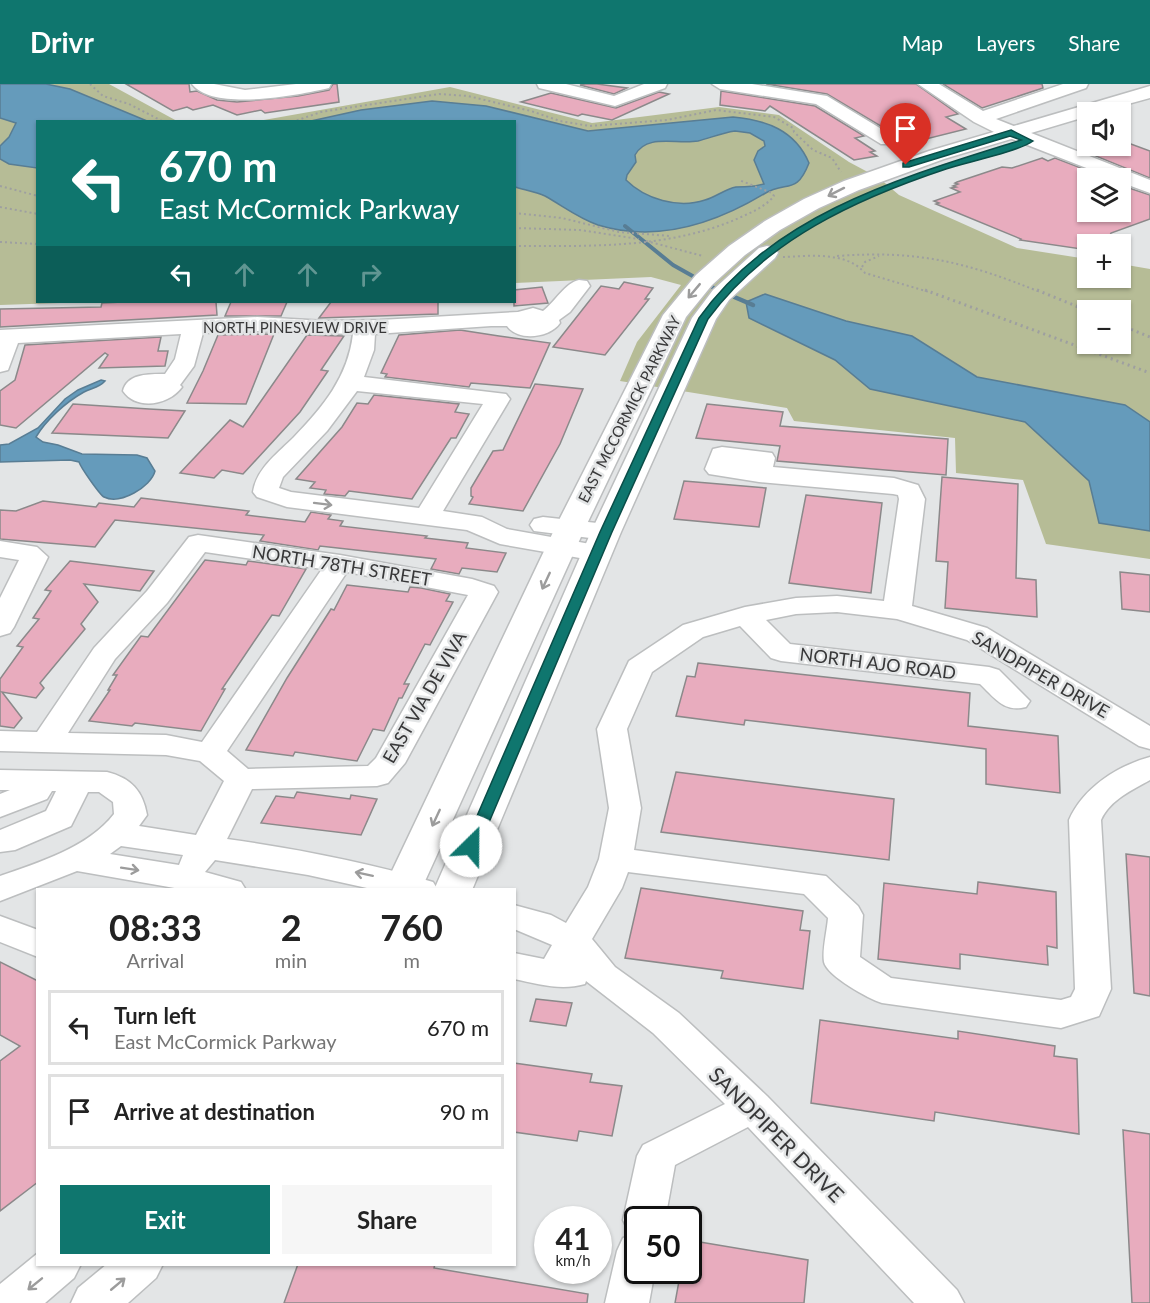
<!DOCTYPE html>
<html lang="en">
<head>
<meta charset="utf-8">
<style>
	:root { --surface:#fff; --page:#f6f6f6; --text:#222; --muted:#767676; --line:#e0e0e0; --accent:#0f766e }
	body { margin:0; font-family:Lato,sans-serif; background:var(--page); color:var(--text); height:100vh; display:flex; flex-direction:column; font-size:22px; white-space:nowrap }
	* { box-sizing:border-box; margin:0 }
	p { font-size:20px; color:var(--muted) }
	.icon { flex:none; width:33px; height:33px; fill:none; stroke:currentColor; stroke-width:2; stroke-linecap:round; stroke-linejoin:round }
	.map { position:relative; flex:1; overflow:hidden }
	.sheet { position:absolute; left:36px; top:804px; width:480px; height:378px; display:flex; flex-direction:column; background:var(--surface); border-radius:0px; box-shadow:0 2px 4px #0004 }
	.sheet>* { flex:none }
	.top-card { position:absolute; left:36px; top:36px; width:480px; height:183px; border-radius:0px; box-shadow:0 2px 4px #0004; background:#0f766e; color:#fff; overflow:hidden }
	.fabs { position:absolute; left:1077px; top:18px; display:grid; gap:12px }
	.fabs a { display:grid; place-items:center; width:54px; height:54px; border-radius:0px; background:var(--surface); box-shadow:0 2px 4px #0004; font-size:30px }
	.speed { position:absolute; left:534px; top:1122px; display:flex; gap:12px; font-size:30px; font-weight:700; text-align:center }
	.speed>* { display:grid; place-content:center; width:78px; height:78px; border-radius:50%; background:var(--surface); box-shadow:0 2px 4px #0004; line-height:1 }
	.speed small { font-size:15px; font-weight:400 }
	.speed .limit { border:3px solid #111; border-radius:9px; background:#fff; color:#111 }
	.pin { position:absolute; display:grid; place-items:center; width:51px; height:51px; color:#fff; margin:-62px -26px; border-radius:50% 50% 50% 0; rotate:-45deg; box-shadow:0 0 6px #0007 }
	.pin .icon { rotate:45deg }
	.me { position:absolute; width:66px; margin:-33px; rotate:23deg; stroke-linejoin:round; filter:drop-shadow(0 0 4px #0008) }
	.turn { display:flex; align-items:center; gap:21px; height:126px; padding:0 24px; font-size:27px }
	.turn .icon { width:78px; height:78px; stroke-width:2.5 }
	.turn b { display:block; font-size:42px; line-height:51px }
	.lanes { display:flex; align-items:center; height:57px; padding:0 24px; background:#0003; justify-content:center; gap:30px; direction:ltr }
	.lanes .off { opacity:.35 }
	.eta { display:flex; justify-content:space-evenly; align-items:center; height:102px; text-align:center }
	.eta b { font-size:36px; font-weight:700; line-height:42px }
	.cta { display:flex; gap:12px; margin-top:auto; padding:12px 24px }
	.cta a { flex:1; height:69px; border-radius:0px; background:var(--accent); color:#fff; font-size:24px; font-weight:700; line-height:69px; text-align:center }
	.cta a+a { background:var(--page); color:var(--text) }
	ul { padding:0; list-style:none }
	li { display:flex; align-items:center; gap:18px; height:75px; margin:0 12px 9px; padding:0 12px; border:3px solid var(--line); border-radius:0px }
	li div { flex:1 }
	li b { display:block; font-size:22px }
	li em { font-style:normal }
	header { display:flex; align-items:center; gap:36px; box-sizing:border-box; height:84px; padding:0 30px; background:var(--accent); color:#fff }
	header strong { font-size:28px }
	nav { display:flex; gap:33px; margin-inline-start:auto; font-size:21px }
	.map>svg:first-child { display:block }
	.green { fill:#b6bc96; fill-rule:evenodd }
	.water { fill:#659bbb; stroke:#587d94; stroke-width:1.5; fill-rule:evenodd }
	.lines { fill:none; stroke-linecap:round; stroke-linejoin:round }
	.stream-far1 { stroke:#587d94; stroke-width:4 }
	.stream { stroke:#587d94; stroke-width:4.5 }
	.building { fill:#e8acbe; stroke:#8b898a; stroke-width:1.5 }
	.minor-casing { stroke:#bcbebf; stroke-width:3 }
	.major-casing { stroke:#bcbebf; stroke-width:3 }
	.path-far1 { stroke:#9e9fa0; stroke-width:2; stroke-dasharray:2 3; stroke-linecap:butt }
	.path { stroke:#9e9fa0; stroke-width:3; stroke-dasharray:2 4; stroke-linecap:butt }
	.minor { fill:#fff; fill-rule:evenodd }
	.major { fill:#fff; fill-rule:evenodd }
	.oneway { stroke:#9c9c9c }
	.route { fill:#0f766e; stroke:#0a4d48; stroke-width:1.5 }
	.labels { text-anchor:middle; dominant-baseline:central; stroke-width:5; stroke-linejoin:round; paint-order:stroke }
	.far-street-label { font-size:15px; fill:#383839; stroke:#e3e5e6 }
	.street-label { font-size:18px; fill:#383839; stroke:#e3e5e6 }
	.near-street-label { font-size:21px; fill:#383839; stroke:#e3e5e6 }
</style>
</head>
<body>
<header>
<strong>Drivr</strong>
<nav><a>Map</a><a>Layers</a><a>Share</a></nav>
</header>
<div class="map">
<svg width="1150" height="1219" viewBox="0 0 1150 1219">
	<rect width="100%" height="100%" fill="#e3e5e6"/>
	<g class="green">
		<path d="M0,0H109L177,37H185L38,38V218H89L0,221Z"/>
		<path d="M450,3L592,39L719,23L779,31L849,78L879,94L899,111L1017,164L1087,175L1088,194H1120L1121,180L1150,185V475L1046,460L1023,396L956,389L955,354L794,337L787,324L620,297L637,258L681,201L651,193L515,199L514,38H252ZM1088,226H1120V260H1088Z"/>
	</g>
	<g class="water">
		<path d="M0,0H46L70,5L147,37L38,38L37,84L9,80L0,75V62L9,53L16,39L0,34Z"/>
		<path d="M432,17L486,22L588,47L733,33C766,36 795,46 809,79C796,112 787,96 764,110C714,140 656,159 598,141C578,134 563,122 545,112C536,108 525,106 515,103L514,38L311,37L361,26ZM735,47L750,49L764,57L765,62L758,67L754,76L764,100C751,104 746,102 736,103C725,105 716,113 705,116C678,125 645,115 626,96L627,91L636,78L635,71C647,49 677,61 698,57C710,54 721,49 735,47Z"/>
		<path d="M765,210L846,237L912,252L977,293L1125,321L1150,338V447L1099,439L1089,397L1025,338L870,305L835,276L749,234L746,218Z"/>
		<path d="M101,296L105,297C99,304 91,304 84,308C66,318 46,336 36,353L43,358L58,361L82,370L137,371L147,374L155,387C151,403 120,421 104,413C100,411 81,384 79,378L70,376L0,378V361L9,360L38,344L65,315L78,306Z"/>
	</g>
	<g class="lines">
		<path class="stream-far1" d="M625,142L673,181L721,208"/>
		<path class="stream" d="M718,206L753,221"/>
	</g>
	<g class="building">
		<path d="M126,0H189L190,8L197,7L217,16L237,18L298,12L329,6L333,0H337L339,18L265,29L261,26L237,31L213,21L193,26L187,23L173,27Z"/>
		<path d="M585,0H597L627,4L614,10L580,1Z"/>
		<path d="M766,0H916L958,30L946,33L966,45L922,56L902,45L889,47L827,10Z"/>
		<path d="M943,0H1042L1043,4L982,24Z"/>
		<path d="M721,7L815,22L864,52L855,54L875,67L870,68L877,72L854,76L770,22L765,27L720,21Z"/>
		<path d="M659,8L669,10L612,36L582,30L578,32L521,18L551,9L616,24Z"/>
		<path d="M1120,56L1150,67V94L1081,66L1097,62H1120Z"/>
		<path d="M1042,74L1048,77L1055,74L1107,94H1088V128H1120V101L1150,111V135L1111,149L1106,160H1088V166L1020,156L1021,155L936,120L939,119L934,117L960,108L951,104L956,103L953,102L958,100L955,99L957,98L1002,83L1012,84Z"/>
		<path d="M624,198L653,204L645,215H649L605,271L553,263L601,202L619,205Z"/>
		<path d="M542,203L548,219L514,222V206Z"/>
		<path d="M123,218H216L217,231L0,243V225L101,223L102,219Z"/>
		<path d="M231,218H287L281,232H225Z"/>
		<path d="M331,218H438V230L319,234Z"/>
		<path d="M460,246L499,252L550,259L530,304L471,299L469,303L385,293L387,290L381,289L399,251Z"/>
		<path d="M274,250L246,320L187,319L203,287L218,251Z"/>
		<path d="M307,251L344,252L321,286L328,287L300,328L243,390L222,386L214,394L180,389L230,336L243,343Z"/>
		<path d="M161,253L158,267H168L165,282L99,284L108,271L105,269L16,344L0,341V307L15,296L25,261Z"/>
		<path d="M535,300L583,305L560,360L523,427L469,420L473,413L471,412V404L493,367L503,366Z"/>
		<path d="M374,311L459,320L455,328L469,330L456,354H451L412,415L349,407L345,412L324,410L326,406L310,404L315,398L296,395L342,343L357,319L368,320Z"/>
		<path d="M73,320L149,325L185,327L168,354L52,349Z"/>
		<path d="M707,320L783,328L780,342L948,355L946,391L777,377L780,362L696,354Z"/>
		<path d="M942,393L1018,400L1016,494L1036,496L1037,533L945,524L948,478L936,477Z"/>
		<path d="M684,397L766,404L759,443L674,435Z"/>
		<path d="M806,411L882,419L871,509L789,499Z"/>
		<path d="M141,414L249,427L246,431L305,438L311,428L331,431L328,435L343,437L340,442L427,452L425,454L468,459L466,464L506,469L497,488L462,484L459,490L431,485L436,475L320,462L318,466L260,457L264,451L115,436L95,463L0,455V426L16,427L43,417L96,423L99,419L134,423Z"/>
		<path d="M205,476L246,481L248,477L306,485L279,532L272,531L222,605H225L201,647L135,639L132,642L89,637L110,606H108L117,591H113L141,552L148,553Z"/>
		<path d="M70,477L154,487L140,507L84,500L98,518L81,540L85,545L40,599L44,604L36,614L2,608L22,634L14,644L0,642V595L23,563L17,562L39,535L33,534L51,507L45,506Z"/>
		<path d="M1120,488L1150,491V528L1122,525Z"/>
		<path d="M347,501L408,508L410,503L421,504L450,510L446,517L453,518L430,561L425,560L404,600H409L402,614H399L384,647L373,645L357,677L295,668L293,672L246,666L287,594L331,525L334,526Z"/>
		<path d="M698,579L970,609L968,642L1058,652L1060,709L986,700V665L745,636L744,641L676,632L687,592L695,593Z"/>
		<path d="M676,688L894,715L889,776L661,748Z"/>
		<path d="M297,708L350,715L351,711L377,715L361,751L261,739L276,712L294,714Z"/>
		<path d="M1126,770L1150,773V912L1134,909Z"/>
		<path d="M978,798L1056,808L1057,864L1047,862L1048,881L960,870V885L878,875L884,799L977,810Z"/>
		<path d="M641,804L803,827L800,846L810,847L803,905L721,894L723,887L625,874Z"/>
		<path d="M0,878L38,897V1098L0,1127V977L20,962L0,951Z"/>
		<path d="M536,915L572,919L566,942L530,937Z"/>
		<path d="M820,936L958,955V947L1055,962L1054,972L1077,975L1079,1050L935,1028L934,1037L811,1019Z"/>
		<path d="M514,979L592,990L590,998L622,1002L612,1052L579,1047L577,1057L514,1048Z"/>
		<path d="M1123,1046L1150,1050V1219H1132Z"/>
		<path d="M688,1156L808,1176L804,1219H675L681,1186H688Z"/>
		<path d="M298,1180H435L434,1184L588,1210L587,1219H284Z"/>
	</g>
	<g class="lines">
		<defs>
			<g id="minor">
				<path d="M192,0H214L245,6L296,0H331L329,4C299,11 213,28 192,0Z"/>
				<path d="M537,0H566L614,12L644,0H667L665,4L615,22L539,4Z"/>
				<path d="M712,0H752L827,12L893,52L896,56L893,60H881L816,20L720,5Z"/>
				<path d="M918,0H939L983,27L1063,0H1088L1086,4L996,35L1150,96V109L1120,98V94H1112L994,48L974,38Z"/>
				<path d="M579,196L587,197L590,202L570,228L559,236L560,239C550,254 518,258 507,242H491L375,250L374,266L364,293L506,310L510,315L443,427L482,433L507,445L607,463L610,469L607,475L597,477L500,460L467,446L287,423L257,413L253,408C256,385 278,369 294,353C323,323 348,293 353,250L257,247L203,249L194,282L180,301L182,303C169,321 137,327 123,307C127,289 151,290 165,290L175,275L181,250L18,259L8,286L0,288V246L257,233L326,237L380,236L518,228L533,224L543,227C555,218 565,199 579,196ZM357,307L483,320L419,424L291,408L279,404L283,393L327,347Z"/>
				<path d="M722,363L772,369L775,374L773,383L894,394L918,401L925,415L912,522L987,544L1150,642V665L1139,662L967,556L897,535L837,528L796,530L766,536L790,560L989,583L999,586L1030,617L1026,623C1004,629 995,614 980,600L781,577L771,574L740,542L703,553L652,588L627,645L641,724L634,766L826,792L858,822L863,831L860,873L891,894L1061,916L1071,913L1075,905L1069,736C1083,704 1117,682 1150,673V696C1132,706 1110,716 1101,736L1111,905L1099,932L1061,944L882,919C869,915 827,892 824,878C822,866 827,847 828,834L804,810L628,788L622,804L592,855L615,883L679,929L767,1012L957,1206L964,1219H914L748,1043L675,1081L665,1136H638V1186H655L649,1219H605L617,1167L623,1154L635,1150L629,1148L623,1136L637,1072L643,1061L725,1020L653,949L586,897L585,900C561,907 538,900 514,895V869L544,875L552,861L514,845V821L551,831L566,839L588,803L599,775L609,724L597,645L629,577L683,541L745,523L796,514L837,512L884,517L899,415L898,411L893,410L759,398L709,390L705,385L713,365Z"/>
				<path d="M543,433L606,440L615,442L619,448L615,454L606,456L534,447L530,441L534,435Z"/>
				<path d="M198,451L340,471L472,495L494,502L498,508L405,679L388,699L377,702L252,705L227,755C297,765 365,778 433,798L438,806H376L308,791L215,776L205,788L241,798L246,806H186L77,787L0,817V792C38,779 89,763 114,730L113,718L99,708H88L71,742L15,766L0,768V746L46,727L56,707H52L47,715L0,733V710L10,706H0V686L107,688C131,694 143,707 147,731L139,742L196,751L224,697L200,677L166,671L0,667V647L37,648L94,564L147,507L189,453ZM205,468L322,485L202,658L166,651L68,649L115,575L167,519ZM347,488L468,511L376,674L368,682L248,685L227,667ZM121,762L183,771L179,781L110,770Z"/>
				<path d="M0,457L37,463L48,473L14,543L10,549L0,552V514L19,476L0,473Z"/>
				<path d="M0,832L38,846V873L0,858Z"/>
			</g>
			<g id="major">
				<path d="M1150,2V14L1099,28H1088V32L944,75L859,106L819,124L780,146L745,171L712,201L686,233L585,444L421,806H383L555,444L663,231L696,191L729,162L765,137L804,115L844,97L929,67Z"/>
				<path d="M767,162L775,164L778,169L775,174L729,216L716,235L621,448L472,806H434L591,448L692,234L713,206L759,164Z"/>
				<path d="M38,1169V1180H81L74,1194L45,1219H0V1200Z"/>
				<path d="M107,1180H163L156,1194L128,1219H71L78,1204Z"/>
			</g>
		</defs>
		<use href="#minor" class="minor-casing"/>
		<use href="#major" class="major-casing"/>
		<g class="path-far1">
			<path d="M90,0L103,12L129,20L164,38"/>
			<path d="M292,38L321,28L439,10L468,12L531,27L560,37L590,42L667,36L716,26L774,33L793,44L794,48L813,66L832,74L841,88"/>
			<path d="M0,102L38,112"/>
			<path d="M0,123L38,130"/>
			<path d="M514,129L562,134L619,148L670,152"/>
			<path d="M514,144L580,146L639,155"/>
			<path d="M646,157L703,172"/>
			<path d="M0,158L38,160"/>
			<path d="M514,162C590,162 669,165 739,134C752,128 765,123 774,112L772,109L739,96"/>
			<path d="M837,172C918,166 966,178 1040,208"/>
			<path d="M783,173C809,172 846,167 865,189L929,208"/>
			<path d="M862,183L865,178L879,172"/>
		</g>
		<g class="path">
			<path d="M925,206L1150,289"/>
			<path d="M1037,206L1088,227"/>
			<path d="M1120,241L1150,253"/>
		</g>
		<use href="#minor" class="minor"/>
		<use href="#major" class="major"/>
	</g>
	<defs><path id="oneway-shaft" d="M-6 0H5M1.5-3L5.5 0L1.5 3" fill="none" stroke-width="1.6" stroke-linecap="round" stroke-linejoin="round" transform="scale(1.5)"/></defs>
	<g class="oneway">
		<use href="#oneway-shaft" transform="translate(836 108) rotate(153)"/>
		<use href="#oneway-shaft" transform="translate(694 207) rotate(130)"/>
		<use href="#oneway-shaft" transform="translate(323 420) rotate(7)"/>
		<use href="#oneway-shaft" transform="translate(546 497) rotate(115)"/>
		<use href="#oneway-shaft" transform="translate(436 734) rotate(115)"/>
		<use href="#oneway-shaft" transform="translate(130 785) rotate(9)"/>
		<use href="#oneway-shaft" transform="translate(364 790) rotate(-168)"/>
		<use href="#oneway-shaft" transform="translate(35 1200) rotate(141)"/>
		<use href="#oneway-shaft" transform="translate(118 1200) rotate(-40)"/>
	</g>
	<path class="route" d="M1011,46L1033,57C1017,68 967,78 946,85C856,115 766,156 708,235L612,448L479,762L477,766H466L464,762L600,448L699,234C774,129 903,93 1021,56L1010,52L909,83H903V79Z"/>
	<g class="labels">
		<g class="far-street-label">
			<text x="295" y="243">NORTH PINESVIEW DRIVE</text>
			<text transform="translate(629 325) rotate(-63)">EAST MCCORMICK PARKWAY</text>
		</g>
		<g class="street-label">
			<text transform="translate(342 481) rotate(9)">NORTH 78TH STREET</text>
			<text transform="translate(878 579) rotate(7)">NORTH AJO ROAD</text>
			<text transform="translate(1041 590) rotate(30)">SANDPIPER DRIVE</text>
			<text transform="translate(424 613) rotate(-60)">EAST VIA DE VIVA</text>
		</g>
		<g class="near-street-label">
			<text transform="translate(777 1050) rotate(45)">SANDPIPER DRIVE</text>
		</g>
	</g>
</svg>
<div class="fabs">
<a><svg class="icon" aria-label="sound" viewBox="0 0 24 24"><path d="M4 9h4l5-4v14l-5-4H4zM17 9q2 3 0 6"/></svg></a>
<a><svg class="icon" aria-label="layers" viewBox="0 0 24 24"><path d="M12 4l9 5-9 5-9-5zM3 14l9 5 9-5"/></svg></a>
<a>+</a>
<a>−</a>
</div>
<div class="speed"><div>41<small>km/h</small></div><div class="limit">50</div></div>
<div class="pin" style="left:906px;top:81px;background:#d93025"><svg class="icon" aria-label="arrive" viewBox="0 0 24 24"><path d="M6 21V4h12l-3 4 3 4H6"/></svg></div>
<svg class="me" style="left:471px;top:762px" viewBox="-20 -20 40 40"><circle r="19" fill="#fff"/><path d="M0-13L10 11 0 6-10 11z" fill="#0f766e"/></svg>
<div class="top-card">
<div class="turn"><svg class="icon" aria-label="left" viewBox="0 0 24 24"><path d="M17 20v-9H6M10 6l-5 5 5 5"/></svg><div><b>670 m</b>East McCormick Parkway</div></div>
<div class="lanes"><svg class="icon" aria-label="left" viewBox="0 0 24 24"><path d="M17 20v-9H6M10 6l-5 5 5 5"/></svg><svg class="icon off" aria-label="ahead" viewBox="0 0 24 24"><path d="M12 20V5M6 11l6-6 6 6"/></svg><svg class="icon off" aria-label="ahead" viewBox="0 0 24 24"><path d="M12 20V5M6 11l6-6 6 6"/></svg><svg class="icon off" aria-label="right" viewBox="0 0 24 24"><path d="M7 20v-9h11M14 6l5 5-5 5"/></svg></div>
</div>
<section class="sheet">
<div class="eta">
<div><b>08:33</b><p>Arrival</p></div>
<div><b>2</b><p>min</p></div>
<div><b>760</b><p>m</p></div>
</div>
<ul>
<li><svg class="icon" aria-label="left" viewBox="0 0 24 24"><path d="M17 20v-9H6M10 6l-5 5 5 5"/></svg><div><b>Turn left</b><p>East McCormick Parkway</p></div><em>670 m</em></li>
<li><svg class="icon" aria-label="arrive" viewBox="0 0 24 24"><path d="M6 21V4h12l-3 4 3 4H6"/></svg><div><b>Arrive at destination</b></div><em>90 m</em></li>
</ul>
<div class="cta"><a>Exit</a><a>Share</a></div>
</section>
</div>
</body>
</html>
